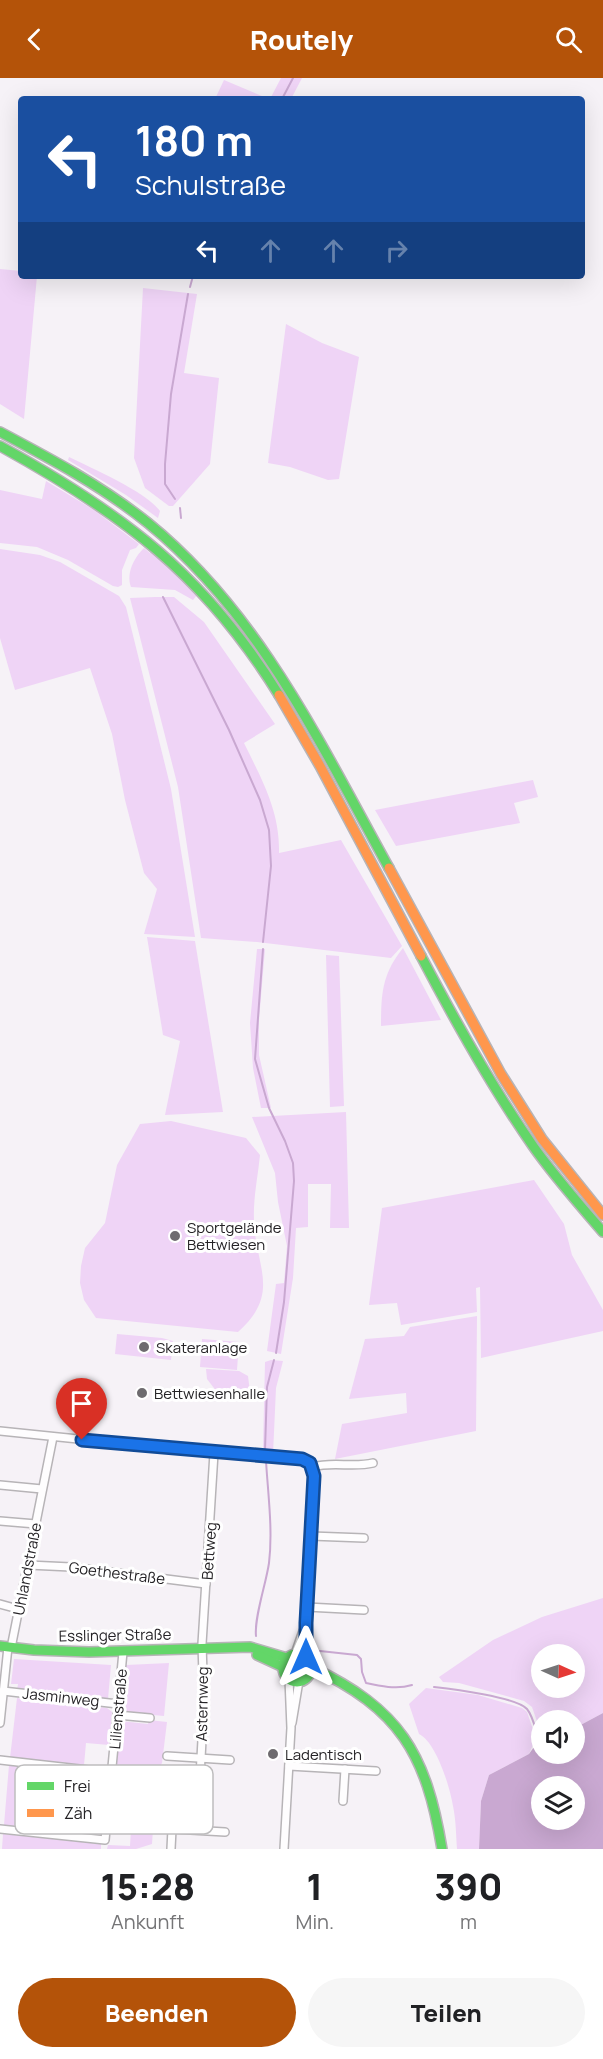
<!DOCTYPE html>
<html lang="de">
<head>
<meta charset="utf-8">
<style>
	:root { --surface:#fff; --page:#f6f6f6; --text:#202124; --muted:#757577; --accent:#b45309 }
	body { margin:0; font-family:Manrope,sans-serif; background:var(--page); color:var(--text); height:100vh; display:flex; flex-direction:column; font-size:22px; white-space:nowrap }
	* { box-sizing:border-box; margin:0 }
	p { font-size:20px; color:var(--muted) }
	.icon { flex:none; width:33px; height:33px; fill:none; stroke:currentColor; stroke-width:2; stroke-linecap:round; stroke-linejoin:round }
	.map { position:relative; height:1771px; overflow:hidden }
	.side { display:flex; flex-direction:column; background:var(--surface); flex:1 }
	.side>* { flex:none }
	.top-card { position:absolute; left:18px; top:18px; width:567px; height:183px; border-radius:6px; box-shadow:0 6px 24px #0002; background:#1a4fa0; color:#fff; overflow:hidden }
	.needle { width:39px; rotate:93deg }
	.tools { position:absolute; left:531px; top:1566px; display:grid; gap:12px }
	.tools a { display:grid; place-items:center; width:54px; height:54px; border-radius:50%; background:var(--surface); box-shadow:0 6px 24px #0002; font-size:30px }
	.pin { position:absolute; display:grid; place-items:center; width:51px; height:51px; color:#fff; margin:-62px -26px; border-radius:50% 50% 50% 0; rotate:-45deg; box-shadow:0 0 6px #0007 }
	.pin .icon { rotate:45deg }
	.me { position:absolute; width:66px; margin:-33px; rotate:0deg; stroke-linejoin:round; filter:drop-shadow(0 0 4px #0008) }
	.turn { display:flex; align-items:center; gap:21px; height:126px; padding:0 18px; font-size:27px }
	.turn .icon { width:78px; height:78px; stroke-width:2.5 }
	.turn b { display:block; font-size:42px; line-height:51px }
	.lanes { display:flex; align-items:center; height:57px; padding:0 18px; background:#0003; justify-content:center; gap:30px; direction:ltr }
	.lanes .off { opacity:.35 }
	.eta { display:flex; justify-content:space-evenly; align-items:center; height:102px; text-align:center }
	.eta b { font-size:36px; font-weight:800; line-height:42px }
	.action { display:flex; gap:12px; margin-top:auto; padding:12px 18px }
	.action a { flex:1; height:69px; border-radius:36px; background:var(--accent); color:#fff; font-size:24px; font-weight:800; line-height:69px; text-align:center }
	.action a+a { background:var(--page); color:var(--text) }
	header { display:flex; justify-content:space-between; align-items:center; height:78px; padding:0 18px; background:var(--accent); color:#fff; font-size:27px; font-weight:800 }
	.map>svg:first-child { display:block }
	.green { fill:#efd4f6; fill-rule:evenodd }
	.water { fill:#c9a8d1; fill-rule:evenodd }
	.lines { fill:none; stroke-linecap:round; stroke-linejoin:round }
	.stream { stroke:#c9a8d1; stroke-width:2 }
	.street-casing { stroke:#b7b4b7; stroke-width:10 }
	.fast-casing { stroke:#b7b4b7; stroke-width:12 }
	.slow-casing { stroke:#b7b4b7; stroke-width:12 }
	.street { stroke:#fefdfe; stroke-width:7 }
	.fast { stroke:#63d668; stroke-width:9 }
	.slow { stroke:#ff974d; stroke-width:9 }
	.route-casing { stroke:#114b97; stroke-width:15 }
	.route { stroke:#1a73e8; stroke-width:10 }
	.poi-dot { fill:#6e6b6f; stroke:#fff; stroke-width:2 }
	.labels { text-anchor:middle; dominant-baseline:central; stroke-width:6; stroke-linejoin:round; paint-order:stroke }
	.poi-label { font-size:15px; fill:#252326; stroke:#fff; text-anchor:start }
	.street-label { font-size:15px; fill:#252326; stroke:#fff }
	.key { fill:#fff; stroke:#bebdbe; stroke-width:1.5 }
	.key-label { font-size:16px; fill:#252326 }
</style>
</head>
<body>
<header><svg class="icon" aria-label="back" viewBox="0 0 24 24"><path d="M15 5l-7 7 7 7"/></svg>Routely<svg class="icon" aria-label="search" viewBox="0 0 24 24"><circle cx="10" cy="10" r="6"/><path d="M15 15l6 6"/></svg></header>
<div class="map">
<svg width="603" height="1771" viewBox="0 0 603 1771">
	<rect width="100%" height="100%" fill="#f6f2f7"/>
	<g class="green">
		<path d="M281,0H302L291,21H270Z"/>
		<path d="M224,2L269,21H215Z"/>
		<path d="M0,191L21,193V198H37L24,341L0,326Z"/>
		<path d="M143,210L197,216L184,295L219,300L210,386L173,428H169L145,410L134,380Z"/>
		<path d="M286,246L322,265L359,279L339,401L328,402L290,389L268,385Z"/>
		<path d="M69,379C93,391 145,413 160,433L158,440L126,417L68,382Z"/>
		<path d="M46,403L94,432L139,466L136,470L130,472L122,492V507L118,509L113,508L68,482L37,469L0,465V412L42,421Z"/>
		<path d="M144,470L150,475L152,473L197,517L193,522L175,512L131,509C126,495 134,480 144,470Z"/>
		<path d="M0,471L40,477L60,484L119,518L126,529L171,711L195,859L144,856L157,811L144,795L125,722L112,656L90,590L15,612L0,560Z"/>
		<path d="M155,519H174L204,544L275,646L244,665C262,702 280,733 279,775L341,762L402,868L391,880L257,864L201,860L178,709L130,520Z"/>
		<path d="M533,702L538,719L514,725L520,745L396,768L375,732Z"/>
		<path d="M147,859L195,863L223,1034L165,1037L180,963L163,957Z"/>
		<path d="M403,870L441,942L381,948C381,916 382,896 403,870Z"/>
		<path d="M257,871H265L259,942V977L271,1030H261L253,990L250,945Z"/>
		<path d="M326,877L339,878L344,1028L330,1029Z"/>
		<path d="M346,1034L349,1150H330L331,1106H308V1149L296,1150L293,1200L281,1276L267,1273L276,1206L284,1205L287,1168L278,1124L275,1095L252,1039Z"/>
		<path d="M171,1043L246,1060L260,1077C258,1098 253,1120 254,1142C255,1188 282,1215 238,1254L96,1240L84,1222L80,1205L81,1188L85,1170L105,1145L117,1087L140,1046Z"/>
		<path d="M534,1102L564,1146L572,1177L603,1232V1253L481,1280L480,1209L476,1210L477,1234L401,1247L397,1225L369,1227L382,1130Z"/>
		<path d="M477,1238L476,1353L335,1381L342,1346L407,1335L406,1315L349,1321L365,1261L404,1258L410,1249Z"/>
		<path d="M117,1256L162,1260L173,1263L171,1282L115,1276Z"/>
		<path d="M202,1261L239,1264L237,1292L200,1289Z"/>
		<path d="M271,1282L283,1283L276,1310L273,1376L263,1371L265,1284Z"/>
		<path d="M206,1291L239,1293L248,1298L250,1314L243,1317L217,1314L207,1301Z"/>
		<path d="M603,1520V1635L575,1650L574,1642H542L541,1655L532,1629L524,1623L459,1605L443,1604L439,1599L493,1562L542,1539ZM542,1576H574V1610H542Z"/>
		<path d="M14,1581L111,1587L108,1621L17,1612L18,1606H11Z"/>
		<path d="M169,1585L164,1638L122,1634L126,1587Z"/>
		<path d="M426,1610L478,1617L522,1630L527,1634L536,1660L529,1676L489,1697L481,1723L479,1771H457C456,1757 456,1742 453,1728C450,1709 436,1664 419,1656L409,1626Z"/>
		<path d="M17,1620L107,1630L112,1634L109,1667L86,1665L84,1687L10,1680Z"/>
		<path d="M149,1642L167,1644L162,1685L159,1690L155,1745L111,1740L115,1697L143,1699V1691L116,1688L120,1643L148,1646Z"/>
		<path d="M9,1687L106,1698L100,1752L96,1756L4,1747Z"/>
		<path d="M138,1750L153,1751L152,1766L136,1771H107L108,1767L130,1768L131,1751H138Z"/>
		<path d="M3,1756L101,1766V1771H2Z"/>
	</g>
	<path class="water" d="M603,1635V1771H479L481,1723L489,1697L529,1676L539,1662L541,1664L542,1676H574L575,1650ZM542,1708H574V1742H542Z"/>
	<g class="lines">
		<g class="stream">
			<path d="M282,21L293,0"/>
			<path d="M190,209L193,198"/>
			<path d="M175,421L165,406V386L171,316L188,216"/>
			<path d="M180,430L181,440"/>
			<path d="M163,519L229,652L260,722L269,752L271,788L263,864"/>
			<path d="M263,871L255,981L269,1030L285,1063L293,1085L294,1103L284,1224L276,1275"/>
			<path d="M265,1372L267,1309L274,1282"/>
			<path d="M256,1558C254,1540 266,1506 269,1485C273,1452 268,1416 266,1383"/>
			<path d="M320,1573L357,1577L361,1581L362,1594L366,1605C382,1608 396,1612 412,1607"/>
			<path d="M434,1609C452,1611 516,1619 527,1631C533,1638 536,1653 539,1662"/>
		</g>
		<defs>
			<g id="street">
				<path d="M0,1353L175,1371L302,1381L306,1382L313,1389"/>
				<path d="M313,1389C332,1383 353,1390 373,1385"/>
				<path d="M0,1407L42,1411"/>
				<path d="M0,1443L36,1446"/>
				<path d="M311,1458L364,1460"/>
				<path d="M28,1487L71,1489L206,1506"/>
				<path d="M0,1526L18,1531"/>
				<path d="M307,1529L364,1532"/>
				<path d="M11,1570L53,1359"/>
				<path d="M295,1576L303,1553"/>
				<path d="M306,1579L307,1529L314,1398L313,1389"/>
				<path d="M3,1613L118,1626"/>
				<path d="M117,1637L150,1640"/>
				<path d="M0,1645L8,1569"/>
				<path d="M292,1645L299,1603"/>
				<path d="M167,1678L230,1682"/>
				<path d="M0,1682L106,1694L116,1693L144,1695"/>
				<path d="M289,1688L376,1693"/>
				<path d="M343,1723L345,1691"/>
				<path d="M107,1744L139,1747"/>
				<path d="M156,1750L225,1754"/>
				<path d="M0,1751L105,1762L123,1574"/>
				<path d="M197,1752L204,1626L202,1566L214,1375"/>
				<path d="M171,1771L172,1751"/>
				<path d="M284,1771L291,1650L289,1601"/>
			</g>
			<g id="fast">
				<path d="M0,354C51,381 102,408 148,445C259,535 321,667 389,790"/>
				<path d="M0,368C122,435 205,497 279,617"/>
				<path d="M421,878C455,943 491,1008 533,1068C554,1098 579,1126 603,1154"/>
				<path d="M0,1568L34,1572L89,1574L250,1569L287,1580"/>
				<circle cx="297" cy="1590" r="14"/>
				<path d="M257,1577L283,1589"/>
				<path d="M311,1589C400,1631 426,1675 442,1771"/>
			</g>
			<g id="slow">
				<path d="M279,617L320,688L421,878"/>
				<path d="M389,790L501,996L542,1061L603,1137"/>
			</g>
		</defs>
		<use href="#street" class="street-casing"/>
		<use href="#fast" class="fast-casing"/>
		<use href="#slow" class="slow-casing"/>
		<use href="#street" class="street"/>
		<use href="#fast" class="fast"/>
		<use href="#slow" class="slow"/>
	</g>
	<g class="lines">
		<defs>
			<path id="route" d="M82,1362L302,1381L310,1385L314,1398L306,1545V1579"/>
		</defs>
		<use href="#route" class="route-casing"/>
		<use href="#route" class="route"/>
	</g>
	<g class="poi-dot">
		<circle cx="175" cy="1158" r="6"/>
		<circle cx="144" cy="1269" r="6"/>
		<circle cx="142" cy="1315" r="6"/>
		<circle cx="273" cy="1676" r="6"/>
	</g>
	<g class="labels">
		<g class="poi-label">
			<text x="187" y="1149">Sportgelände<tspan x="187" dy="17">Bettwiesen</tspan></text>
			<text x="156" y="1269">Skateranlage</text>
			<text x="154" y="1315">Bettwiesenhalle</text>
			<text x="285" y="1676">Ladentisch</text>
		</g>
		<g class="street-label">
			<text transform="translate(209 1473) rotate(-86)">Bettweg</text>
			<text transform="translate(27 1491) rotate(-79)">Uhlandstraße</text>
			<text transform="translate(117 1495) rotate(7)">Goethestraße</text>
			<text transform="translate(115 1557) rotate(-1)">Esslinger Straße</text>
			<text transform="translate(61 1619) rotate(6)">Jasminweg</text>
			<text transform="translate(202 1626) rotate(-89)">Asternweg</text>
			<text transform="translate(118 1631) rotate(-85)">Lilienstraße</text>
		</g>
	</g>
	<rect x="15" y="1687" width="198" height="69" rx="9" class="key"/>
	<rect x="27" y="1704" width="27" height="8" fill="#63d668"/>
	<rect x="27" y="1731" width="27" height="8" fill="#ff974d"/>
	<g class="key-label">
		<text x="64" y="1714">Frei</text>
		<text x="64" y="1741">Zäh</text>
	</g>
</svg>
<div class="tools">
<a><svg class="needle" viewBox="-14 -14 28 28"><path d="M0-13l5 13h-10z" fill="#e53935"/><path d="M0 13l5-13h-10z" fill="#757577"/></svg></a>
<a><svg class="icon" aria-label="sound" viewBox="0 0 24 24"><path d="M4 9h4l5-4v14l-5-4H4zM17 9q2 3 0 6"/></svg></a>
<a><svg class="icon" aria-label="layers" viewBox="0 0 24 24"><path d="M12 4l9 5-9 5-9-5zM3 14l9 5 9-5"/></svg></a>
</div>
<div class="pin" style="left:82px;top:1362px;background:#d93025"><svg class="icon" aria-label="arrive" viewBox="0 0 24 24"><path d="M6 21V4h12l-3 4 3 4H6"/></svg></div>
<svg class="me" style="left:306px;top:1579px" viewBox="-20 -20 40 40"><path d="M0-17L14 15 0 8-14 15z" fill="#1a73e8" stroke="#fff" stroke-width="4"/></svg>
<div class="top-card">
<div class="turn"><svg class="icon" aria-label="left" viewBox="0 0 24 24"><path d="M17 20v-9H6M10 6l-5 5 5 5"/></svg><div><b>180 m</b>Schulstraße</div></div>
<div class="lanes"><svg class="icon" aria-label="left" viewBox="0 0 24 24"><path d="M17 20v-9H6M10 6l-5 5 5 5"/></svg><svg class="icon off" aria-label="ahead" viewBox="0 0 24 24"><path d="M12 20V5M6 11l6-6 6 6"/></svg><svg class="icon off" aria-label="ahead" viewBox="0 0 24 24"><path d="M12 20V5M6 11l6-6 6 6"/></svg><svg class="icon off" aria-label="right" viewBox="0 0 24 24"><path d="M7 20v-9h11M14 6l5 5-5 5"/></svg></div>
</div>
</div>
<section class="side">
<div class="eta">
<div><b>15:28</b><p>Ankunft</p></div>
<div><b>1</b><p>Min.</p></div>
<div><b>390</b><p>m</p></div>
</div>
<div class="action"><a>Beenden</a><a>Teilen</a></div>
</section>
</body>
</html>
